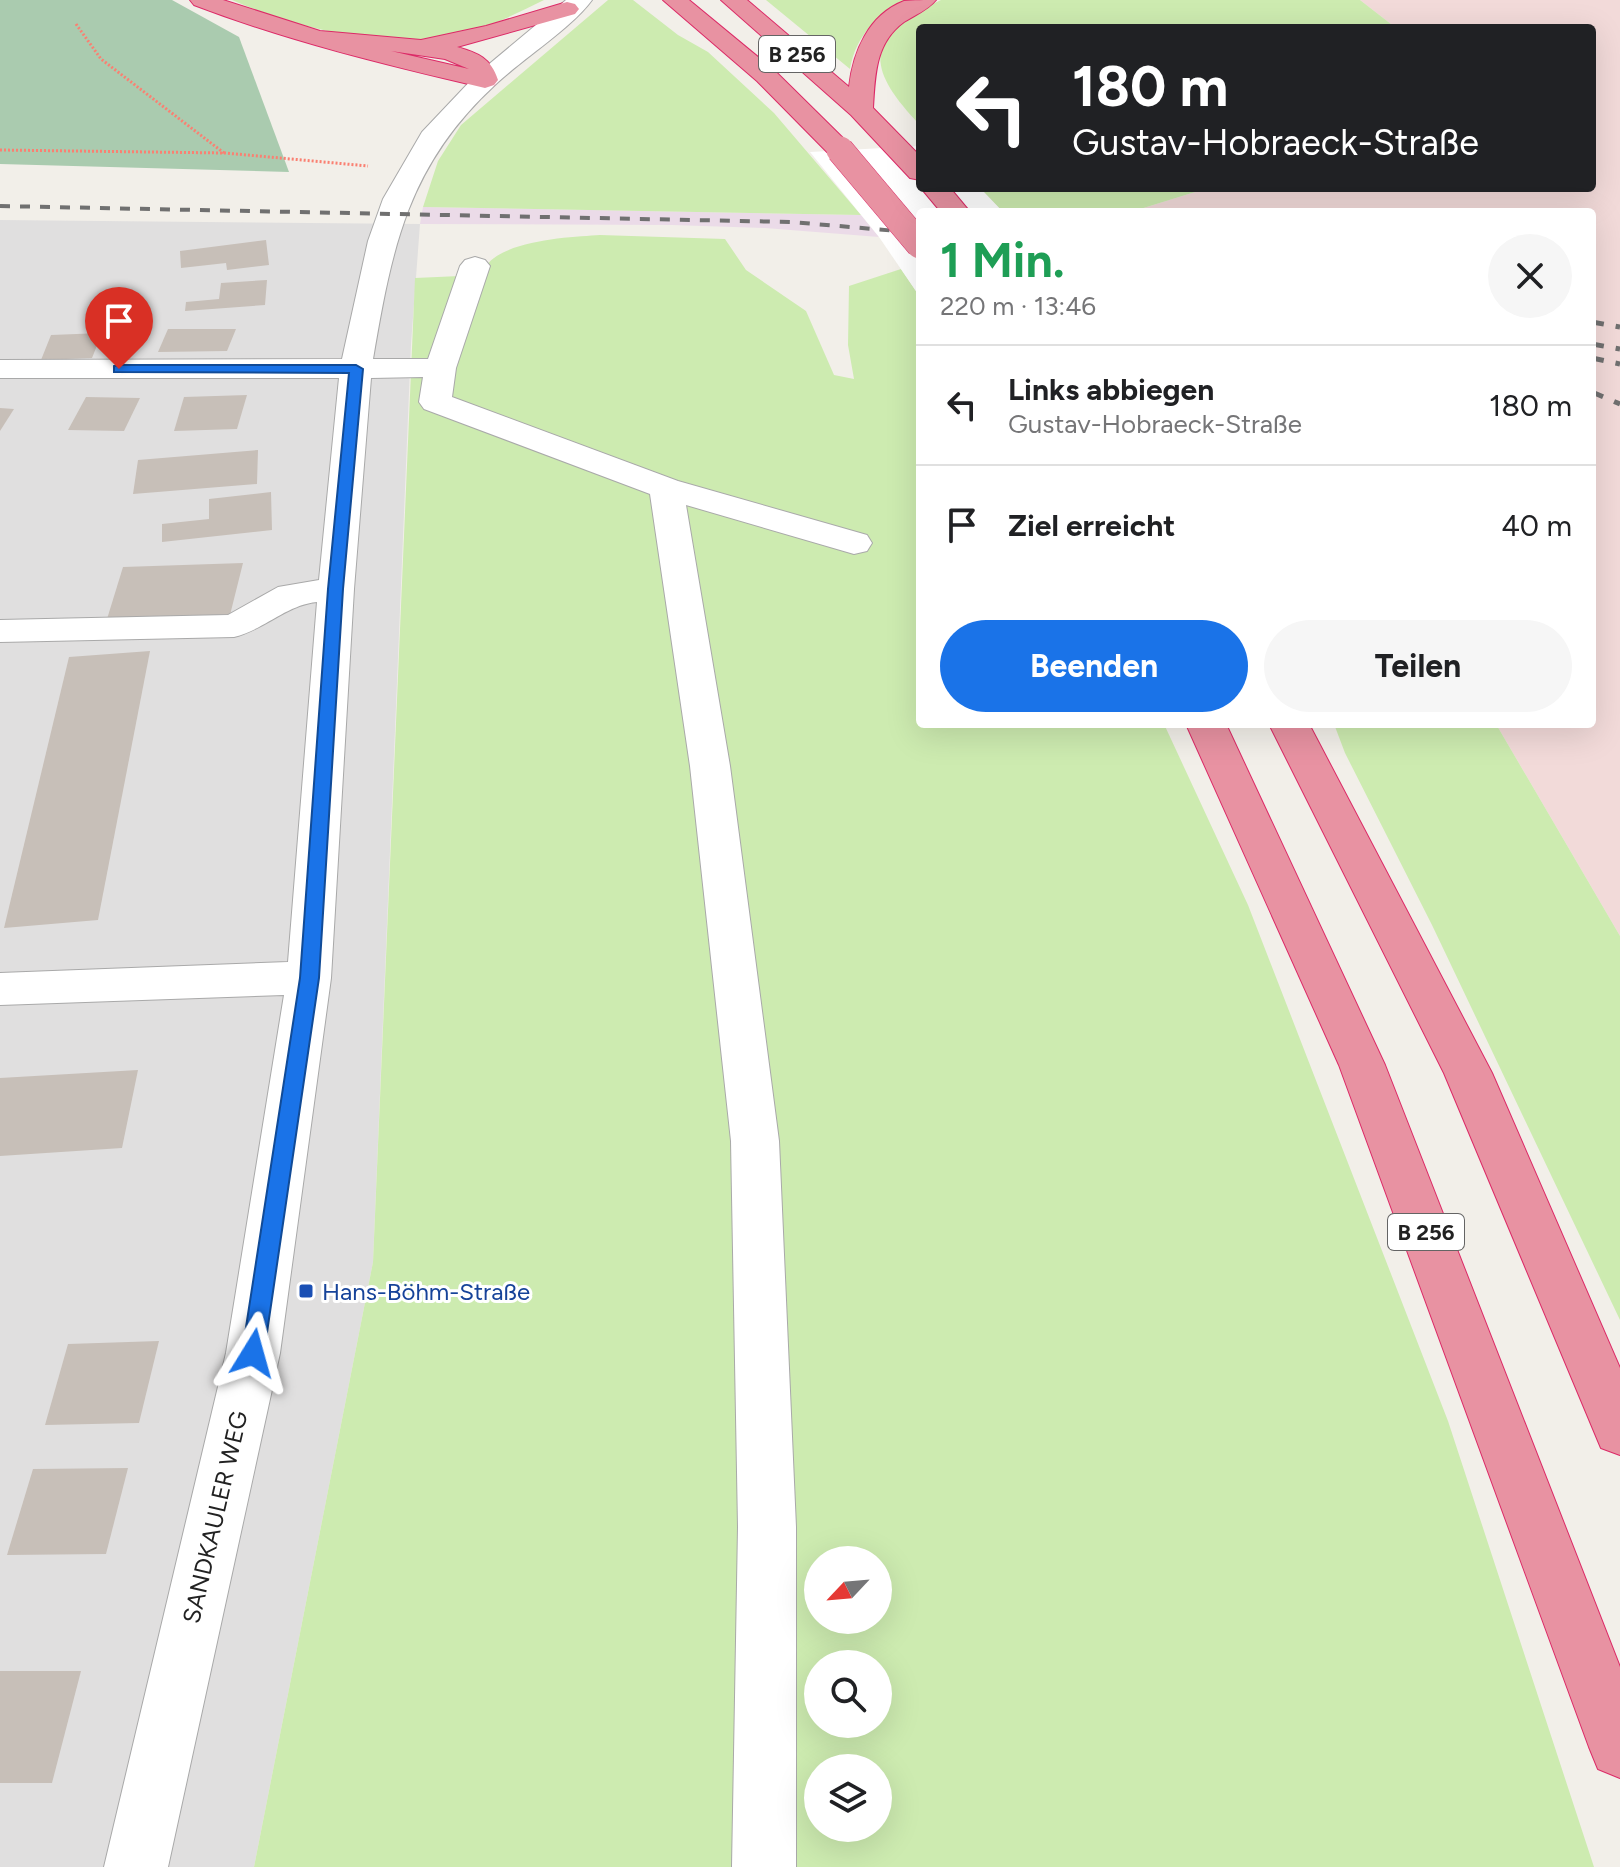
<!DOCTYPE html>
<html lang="de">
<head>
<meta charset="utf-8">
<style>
	:root { --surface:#fff; --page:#f6f6f6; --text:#202124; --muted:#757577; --line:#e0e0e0; --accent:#1a73e8 }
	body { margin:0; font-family:Figtree,sans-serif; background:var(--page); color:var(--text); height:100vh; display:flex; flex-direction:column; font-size:30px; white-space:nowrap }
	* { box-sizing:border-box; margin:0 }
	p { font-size:26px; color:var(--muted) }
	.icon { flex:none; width:44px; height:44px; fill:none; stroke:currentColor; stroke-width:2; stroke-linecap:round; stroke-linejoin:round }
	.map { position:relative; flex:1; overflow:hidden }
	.panel { position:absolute; left:916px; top:208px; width:680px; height:520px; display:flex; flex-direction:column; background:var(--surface); border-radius:8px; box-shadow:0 8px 32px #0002 }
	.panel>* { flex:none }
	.guide { position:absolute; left:916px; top:24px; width:680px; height:168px; border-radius:8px; box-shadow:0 8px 32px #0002; background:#202124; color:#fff; overflow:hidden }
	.needle { width:52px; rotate:244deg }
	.controls { position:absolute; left:804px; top:1546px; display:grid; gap:16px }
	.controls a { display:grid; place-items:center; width:88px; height:88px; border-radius:50%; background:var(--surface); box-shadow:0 8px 32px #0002; font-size:40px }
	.pin { position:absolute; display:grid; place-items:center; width:68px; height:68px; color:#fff; margin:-82px -34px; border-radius:50% 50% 50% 0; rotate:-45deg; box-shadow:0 0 8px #0007 }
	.pin .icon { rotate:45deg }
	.me { position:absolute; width:88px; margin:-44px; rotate:8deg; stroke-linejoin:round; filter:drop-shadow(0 0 6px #0008) }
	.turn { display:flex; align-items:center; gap:28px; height:168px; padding:0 24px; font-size:36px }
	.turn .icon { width:104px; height:104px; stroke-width:2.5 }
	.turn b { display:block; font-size:56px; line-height:68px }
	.round { display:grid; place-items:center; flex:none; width:84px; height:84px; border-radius:42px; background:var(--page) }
	.head { display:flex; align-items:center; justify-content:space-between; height:136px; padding:0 24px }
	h1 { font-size:48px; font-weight:700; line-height:60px; color:#1e9e55 }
	.button { display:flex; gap:16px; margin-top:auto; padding:16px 24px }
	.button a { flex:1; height:92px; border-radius:48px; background:var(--accent); color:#fff; font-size:32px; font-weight:700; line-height:92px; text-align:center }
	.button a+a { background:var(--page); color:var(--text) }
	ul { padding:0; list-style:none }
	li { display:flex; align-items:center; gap:24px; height:120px; padding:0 24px; border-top:2px solid var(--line) }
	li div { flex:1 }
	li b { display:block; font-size:30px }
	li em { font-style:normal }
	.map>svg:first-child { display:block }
	.residential { fill:#e0dfdf }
	.commercial { fill:#f2dad9 }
	.industrial { fill:#ebdbe8 }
	.grass { fill:#cdebb0; fill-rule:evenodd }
	.cemetery { fill:#aacbaf }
	.pier { fill:#fff }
	.building { fill:#c7bfb8 }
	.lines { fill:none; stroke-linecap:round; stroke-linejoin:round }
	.minor-casing { stroke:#a9a9a9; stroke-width:2 }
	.highway-casing { stroke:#dc2a67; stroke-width:2 }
	.path { stroke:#fa8072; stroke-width:3; stroke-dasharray:2 2; stroke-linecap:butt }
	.minor { fill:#fff; fill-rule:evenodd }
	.highway { fill:#e892a2; fill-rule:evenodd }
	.rail-far1 { stroke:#707070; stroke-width:4; stroke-dasharray:10 10; stroke-linecap:butt }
	.rail { stroke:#707070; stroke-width:5; stroke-dasharray:12 12; stroke-linecap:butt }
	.highway-bridge-casing { stroke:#dc2a67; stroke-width:28; stroke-linecap:butt }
	.highway-bridge { stroke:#e892a2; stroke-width:27 }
	.route { fill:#1a73e8; stroke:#114b97; stroke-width:2 }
	.transit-dot { fill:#1a4fb4; stroke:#fff; stroke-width:3 }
	.labels { text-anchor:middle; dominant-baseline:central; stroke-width:6; stroke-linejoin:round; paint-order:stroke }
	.shield { fill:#fff; stroke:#646464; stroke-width:2 }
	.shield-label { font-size:22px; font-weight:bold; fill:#222 }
	.transit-label { font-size:24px; fill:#164399; stroke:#fff; text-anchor:start }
	.street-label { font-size:24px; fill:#222; stroke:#fff }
</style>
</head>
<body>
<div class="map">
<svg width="1620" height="1867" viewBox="0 0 1620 1867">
	<rect width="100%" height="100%" fill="#f2efe9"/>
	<path class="residential" d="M0,220L420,224L411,344L373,1262L254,1867H0Z"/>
	<path class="commercial" d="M1360,0H1620V936L1496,724H1592V212H1102L1137,210L1208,188H1592V28H1396Z"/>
	<path class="industrial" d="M423,207L861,215L879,237L765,228L672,225L420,224Z"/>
	<g class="grass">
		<path d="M232,0H544C515,14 485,30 453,36C380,48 299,29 232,0Z"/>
		<path d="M608,0H633L678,35L708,52L774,113L861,215L423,207L438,161L461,125Z"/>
		<path d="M766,0H908C878,13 856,35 850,69Z"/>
		<path d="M941,0H1360L1396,28H920V125C864,67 864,35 941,0Z"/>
		<path d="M980,188H1208L1137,210L1003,212Z"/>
		<path d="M600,235L725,239L746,270L806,311L834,375L854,379L848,345L849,286L901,269L920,297V724H1164L1248,905L1448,1421L1594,1867H254L373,1262L415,278L482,275C490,240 571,237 600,235ZM818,1560H878V1620H818ZM818,1664H878V1724H818ZM818,1768H878V1828H818Z"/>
		<path d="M1334,724H1496L1620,936V1320L1432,925L1345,753Z"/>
	</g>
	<path class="cemetery" d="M0,0H172L239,37L289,172L0,164Z"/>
	<path class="pier" d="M920,146V188H980L1003,212H920V297L879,237L810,152Z"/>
	<g class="building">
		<path d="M266,240L269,265L227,270L226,263L181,268L180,251Z"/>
		<path d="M267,280L265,305L185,311L186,302L219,299L221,283Z"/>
		<path d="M168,329H236L227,351L158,352Z"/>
		<path d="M102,333L92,358L41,360L51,335Z"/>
		<path d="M247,395L237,429L174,431L184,397Z"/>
		<path d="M86,397L140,398L124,431L68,430Z"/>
		<path d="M0,408L14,409L0,431Z"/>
		<path d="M258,450L257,484L133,494L138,460Z"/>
		<path d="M271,492L272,530L162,542V524L209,519V499Z"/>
		<path d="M243,563L230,615L107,619L123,567Z"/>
		<path d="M150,651L98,920L4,928L69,657Z"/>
		<path d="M138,1070L122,1148L0,1156V1078Z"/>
		<path d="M159,1341L139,1423L45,1425L68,1344Z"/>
		<path d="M128,1468L106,1554L7,1555L33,1469Z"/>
		<path d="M0,1671H81L52,1783H0Z"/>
	</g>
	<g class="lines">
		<defs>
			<path id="minor" d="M566,0H592C573,27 521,60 495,85C408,165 392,247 373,359H428L460,266L465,260L475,257L485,260L490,266L456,368L452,397L678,481L867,535L872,543L867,551L854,554L686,505L730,766L779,1141L796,1527V1867H732L738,1527L731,1141L690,766L650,494L424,409L419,402L423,377L371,378L354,589L331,978L280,1353L168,1867H104L226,1353L284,995L0,1005V973L288,962L317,602C286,605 264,630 234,637L0,642V620L228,615L278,587L319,580L339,378H0V360L342,359L368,241L383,199L422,132L476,75Z"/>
			<g id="highway">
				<path d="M190,0H223L320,31L421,40L486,26L567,2L575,4L579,9L575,14L457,47C478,53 491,58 498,80L494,85L485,88C386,65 288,41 194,5ZM391,51L445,59L469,69Z"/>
				<path d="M663,0H689L775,71L849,144L853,150L849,156H831L757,81Z"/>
				<path d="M721,0H747L849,87C853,52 868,15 904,1C913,0 926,0 936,0C928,10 915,15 904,22C875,43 875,76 873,108L920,156V180L910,178L851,115Z"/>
				<path d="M921,188H950L970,212H941Z"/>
				<path d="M1186,724H1226L1385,1065L1620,1667V1778L1598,1769L1589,1747L1339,1065Z"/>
				<path d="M1269,724H1309L1492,1073L1620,1368V1455L1601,1448L1444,1073Z"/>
			</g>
		</defs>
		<use href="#minor" class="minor-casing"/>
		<use href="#highway" class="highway-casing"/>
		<g class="path">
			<path d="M76,24L101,59L224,153"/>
			<path d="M0,150L225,153L368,166"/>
		</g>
		<use href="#minor" class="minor"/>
		<use href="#highway" class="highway"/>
		<path class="rail-far1" d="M0,206L792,222L920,233"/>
		<g class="rail">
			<path d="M1592,322L1620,327"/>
			<path d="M1592,344L1620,349"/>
			<path d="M1592,358L1620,364"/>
			<path d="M1592,392L1620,404"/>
		</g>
		<defs>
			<path id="highway-bridge" d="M840,150L920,245"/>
		</defs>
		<use href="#highway-bridge" class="highway-bridge-casing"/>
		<use href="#highway-bridge" class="highway-bridge"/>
	</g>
	<path class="route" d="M119,365H356L363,369L343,589L319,978L264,1353L260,1359L253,1362L245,1359L242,1353L300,978L328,589L349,373L114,372V366Z"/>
	<rect class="transit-dot" x="298" y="1283" width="16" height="16" rx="4"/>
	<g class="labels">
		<g class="shield">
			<rect x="759" y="36" width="76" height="36" rx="6"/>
			<rect x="1388" y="1214" width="76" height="36" rx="6"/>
		</g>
		<g class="shield-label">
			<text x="797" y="54">B 256</text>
			<text x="1426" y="1232">B 256</text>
		</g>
		<g class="transit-label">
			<text x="322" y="1291">Hans-Böhm-Straße</text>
		</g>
		<g class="street-label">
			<text transform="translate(215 1517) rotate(-77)">SANDKAULER WEG</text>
		</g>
	</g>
</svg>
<div class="controls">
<a><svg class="needle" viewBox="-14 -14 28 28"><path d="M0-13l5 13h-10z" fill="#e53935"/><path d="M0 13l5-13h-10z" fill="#757577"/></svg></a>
<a><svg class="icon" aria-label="search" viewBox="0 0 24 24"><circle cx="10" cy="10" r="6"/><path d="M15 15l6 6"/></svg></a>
<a><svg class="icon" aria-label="layers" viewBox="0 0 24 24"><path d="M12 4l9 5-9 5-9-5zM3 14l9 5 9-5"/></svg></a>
</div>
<div class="pin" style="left:119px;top:369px;background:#d93025"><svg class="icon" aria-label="arrive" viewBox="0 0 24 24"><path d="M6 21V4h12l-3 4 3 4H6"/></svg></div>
<svg class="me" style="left:253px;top:1353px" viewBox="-20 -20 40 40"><path d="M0-17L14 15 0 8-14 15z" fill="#1a73e8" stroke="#fff" stroke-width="4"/></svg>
<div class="guide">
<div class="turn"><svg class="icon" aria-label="left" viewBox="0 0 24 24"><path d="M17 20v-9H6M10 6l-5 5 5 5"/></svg><div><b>180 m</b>Gustav-Hobraeck-Straße</div></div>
</div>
<section class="panel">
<div class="head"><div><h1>1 Min.</h1><p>220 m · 13:46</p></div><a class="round"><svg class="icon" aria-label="close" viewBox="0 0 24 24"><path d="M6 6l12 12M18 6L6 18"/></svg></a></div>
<ul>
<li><svg class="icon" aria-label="left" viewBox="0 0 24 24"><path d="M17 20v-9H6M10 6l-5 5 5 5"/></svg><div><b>Links abbiegen</b><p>Gustav-Hobraeck-Straße</p></div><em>180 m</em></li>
<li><svg class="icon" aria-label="arrive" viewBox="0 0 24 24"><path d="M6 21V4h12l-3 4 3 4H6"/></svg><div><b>Ziel erreicht</b></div><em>40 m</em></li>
</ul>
<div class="button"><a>Beenden</a><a>Teilen</a></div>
</section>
</div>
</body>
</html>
